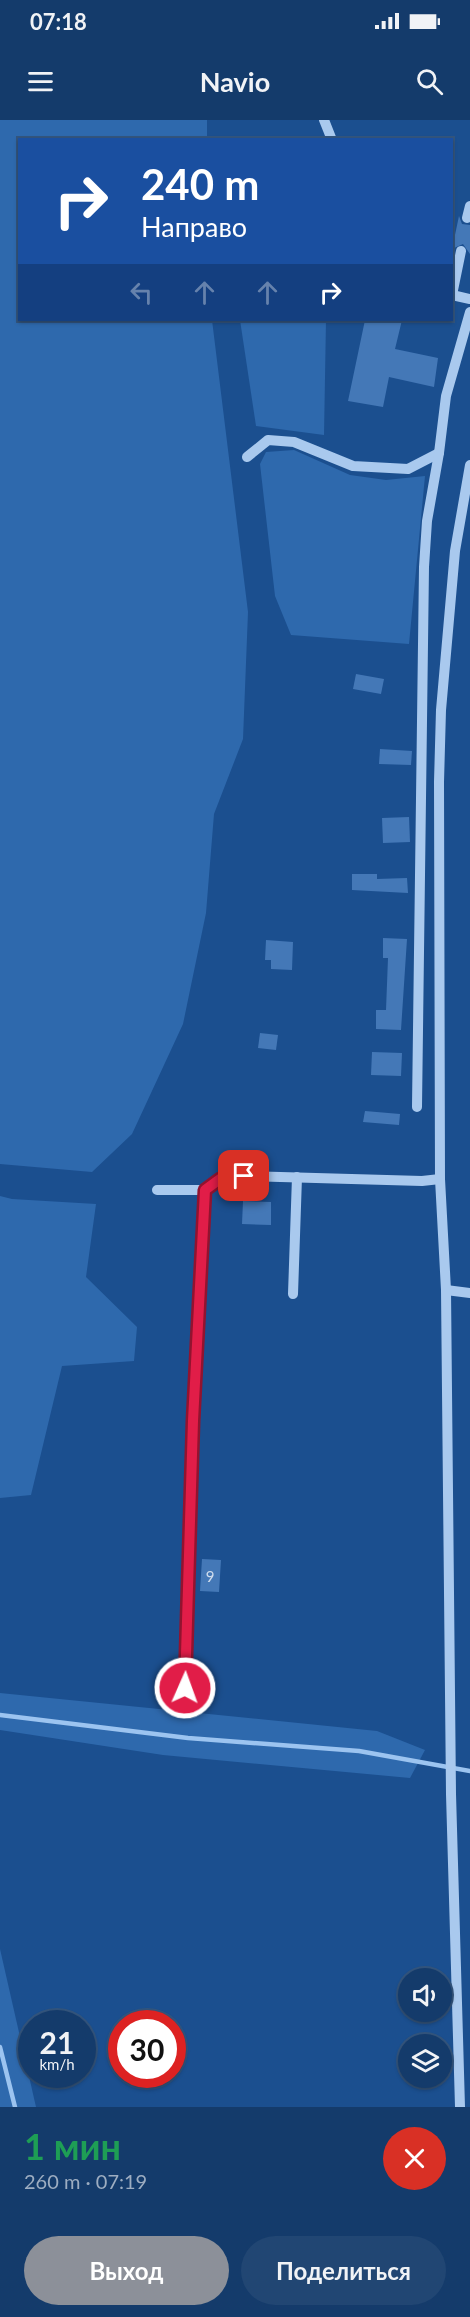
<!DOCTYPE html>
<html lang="ru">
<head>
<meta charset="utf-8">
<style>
	:root { --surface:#143b6b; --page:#214673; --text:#f1f3f6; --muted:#9dadc1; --line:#33557e; --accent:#8c9099 }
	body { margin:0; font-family:Lato,sans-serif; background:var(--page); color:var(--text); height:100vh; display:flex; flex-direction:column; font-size:22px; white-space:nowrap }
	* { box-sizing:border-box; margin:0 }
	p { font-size:20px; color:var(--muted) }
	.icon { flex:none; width:33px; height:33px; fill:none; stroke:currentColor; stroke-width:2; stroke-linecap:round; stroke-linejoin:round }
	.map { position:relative; height:1987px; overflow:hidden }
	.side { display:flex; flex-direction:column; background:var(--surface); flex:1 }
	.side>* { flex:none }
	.guide { position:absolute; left:18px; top:18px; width:435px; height:183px; border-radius:0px; box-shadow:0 2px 4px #0004,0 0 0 2px var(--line); background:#1a4fa0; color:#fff; overflow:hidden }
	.controls { position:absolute; left:398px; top:1848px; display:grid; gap:12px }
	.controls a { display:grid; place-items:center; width:54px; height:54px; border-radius:50%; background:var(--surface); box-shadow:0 2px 4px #0004,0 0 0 2px var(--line); font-size:30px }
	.speed { position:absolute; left:18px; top:1890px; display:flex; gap:12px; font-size:30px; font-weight:700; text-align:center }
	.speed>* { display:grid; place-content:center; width:78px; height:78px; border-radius:50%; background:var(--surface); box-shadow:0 2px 4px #0004,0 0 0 2px var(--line); line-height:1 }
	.speed small { font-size:15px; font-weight:400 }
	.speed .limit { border:9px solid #d22; background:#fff; color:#111 }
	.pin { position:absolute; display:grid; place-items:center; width:51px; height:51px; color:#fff; margin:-26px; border-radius:12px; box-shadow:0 3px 9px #0006 }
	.me { position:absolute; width:66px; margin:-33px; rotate:2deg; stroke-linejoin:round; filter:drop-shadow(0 0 4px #0008) }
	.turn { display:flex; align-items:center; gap:21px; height:126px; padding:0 24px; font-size:27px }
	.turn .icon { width:78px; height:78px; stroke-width:2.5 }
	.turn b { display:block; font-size:42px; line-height:51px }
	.lanes { display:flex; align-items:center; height:57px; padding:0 24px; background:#0003; justify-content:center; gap:30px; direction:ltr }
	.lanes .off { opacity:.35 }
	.round { display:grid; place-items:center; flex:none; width:63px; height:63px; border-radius:32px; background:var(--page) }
	.head { display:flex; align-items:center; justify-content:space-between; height:102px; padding:0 24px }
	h1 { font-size:36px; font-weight:700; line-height:45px; color:#1e9e55 }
	.button { display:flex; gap:12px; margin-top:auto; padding:12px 24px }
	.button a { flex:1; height:69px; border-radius:36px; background:var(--accent); color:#fff; font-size:24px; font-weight:700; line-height:69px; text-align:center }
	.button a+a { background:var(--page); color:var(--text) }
	.status { display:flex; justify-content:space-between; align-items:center; height:42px; padding:0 30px; background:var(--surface); direction:ltr }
	.status svg { height:16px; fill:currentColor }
	header { display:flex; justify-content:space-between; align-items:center; height:78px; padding:0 24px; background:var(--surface); font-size:27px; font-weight:700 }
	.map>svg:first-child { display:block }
	.green { fill:#2e69ad }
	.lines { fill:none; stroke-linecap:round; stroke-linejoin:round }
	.stream { stroke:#9cc4f0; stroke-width:4.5 }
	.building { fill:#4478b7 }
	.minor { stroke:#a9c9ee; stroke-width:10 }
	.route-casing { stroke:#92132f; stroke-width:15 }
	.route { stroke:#e11d48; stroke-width:10 }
	.labels { text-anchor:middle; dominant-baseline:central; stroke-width:4.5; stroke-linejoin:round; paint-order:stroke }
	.number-label { font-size:15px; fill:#d0dded }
</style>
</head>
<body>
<div class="status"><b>07:18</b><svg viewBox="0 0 49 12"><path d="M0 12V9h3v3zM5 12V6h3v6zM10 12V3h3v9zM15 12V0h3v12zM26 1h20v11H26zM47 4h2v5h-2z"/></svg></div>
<header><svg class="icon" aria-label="menu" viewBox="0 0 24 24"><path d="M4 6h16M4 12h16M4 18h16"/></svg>Navio<svg class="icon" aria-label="search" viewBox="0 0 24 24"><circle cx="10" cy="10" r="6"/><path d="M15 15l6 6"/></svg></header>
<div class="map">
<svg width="470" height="1987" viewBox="0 0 470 1987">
	<rect width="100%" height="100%" fill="#1b4f8f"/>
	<g class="green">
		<path d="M0,0H207V19L20,20V200H212L248,492L243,619L214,694L206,793L183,904L132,1014L92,1052L0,1044Z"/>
		<path d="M240,200H326L324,315L256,306Z"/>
		<path d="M294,330L350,355L386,360L425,356L409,524L291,515L275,476L260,344L266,332Z"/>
		<path d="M0,1076L12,1079L96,1084L86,1157L137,1207L134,1241L62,1246L31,1375L0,1378Z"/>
		<path d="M0,1573L377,1611L425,1630L410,1658L163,1635L0,1610Z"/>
		<path d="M0,1829L36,1987H0Z"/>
	</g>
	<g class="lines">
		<g class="stream">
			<path d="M0,1595L188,1618L359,1631L470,1651"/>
			<path d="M0,1927L15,1987"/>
		</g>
	</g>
	<g class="building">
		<path d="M459,96L462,104L470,105V134L463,124L452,129Z"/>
		<path d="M365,200H402L395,229L438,238L434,267L389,257L383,287L348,281Z"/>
		<path d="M356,554L384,559L381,574L353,569Z"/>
		<path d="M380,629L412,631L411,645L379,644Z"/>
		<path d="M409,697L410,722L383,723L382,698Z"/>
		<path d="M352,754H377V759L407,758L408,773L352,770Z"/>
		<path d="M383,818L407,819L401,910L376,909V890H386L388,838H383Z"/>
		<path d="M266,820L293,822L292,850L271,849V840H265Z"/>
		<path d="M260,913L278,915L276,930L258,928Z"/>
		<path d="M372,932L402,933L401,956L371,955Z"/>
		<path d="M365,991L400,994L399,1005L363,1002Z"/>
		<path d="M243,1081L271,1082V1105L242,1104Z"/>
		<path d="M202,1439L221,1440L219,1472L200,1471Z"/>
	</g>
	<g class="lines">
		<g class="minor">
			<path d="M324,0L332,20"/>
			<path d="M467,98L470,86"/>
			<path d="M452,175L461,131"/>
			<path d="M452,175L470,179"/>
			<path d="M247,337L268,320L294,322L353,346L408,349L439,333"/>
			<path d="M417,987L424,447L427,401L439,333L446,276L470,192"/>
			<path d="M157,1070H205L220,1059L244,1056L422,1061L440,1059"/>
			<path d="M446,1170L470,1173"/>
			<path d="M293,1174L297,1057"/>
			<path d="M185,1568L193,1301L205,1070"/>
			<path d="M460,1987L451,1674L446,1170L440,1059L439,662L441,590L455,431L470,345"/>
		</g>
	</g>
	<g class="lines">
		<defs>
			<path id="route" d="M185,1568L193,1301L205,1070L220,1059L244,1056"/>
		</defs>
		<use href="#route" class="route-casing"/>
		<use href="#route" class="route"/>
	</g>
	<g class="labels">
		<g class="number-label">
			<text x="210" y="1456">9</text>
		</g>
	</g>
</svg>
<div class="controls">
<a><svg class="icon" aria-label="sound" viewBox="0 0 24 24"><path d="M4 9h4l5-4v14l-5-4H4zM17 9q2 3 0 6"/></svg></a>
<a><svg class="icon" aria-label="layers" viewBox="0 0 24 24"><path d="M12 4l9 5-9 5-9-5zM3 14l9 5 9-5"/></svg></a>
</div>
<div class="speed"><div>21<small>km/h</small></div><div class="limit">30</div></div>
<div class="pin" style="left:244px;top:1056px;background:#d93025"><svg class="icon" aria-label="arrive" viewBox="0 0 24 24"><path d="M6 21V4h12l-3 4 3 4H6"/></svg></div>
<svg class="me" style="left:185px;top:1568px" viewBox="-20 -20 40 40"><circle r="17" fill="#e11d48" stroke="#fff" stroke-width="3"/><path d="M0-11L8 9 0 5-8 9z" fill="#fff"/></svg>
<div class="guide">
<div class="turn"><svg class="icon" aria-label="right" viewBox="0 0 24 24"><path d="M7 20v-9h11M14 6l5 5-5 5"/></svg><div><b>240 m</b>Направо</div></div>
<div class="lanes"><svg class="icon off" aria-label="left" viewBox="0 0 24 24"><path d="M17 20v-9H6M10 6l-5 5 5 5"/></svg><svg class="icon off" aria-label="ahead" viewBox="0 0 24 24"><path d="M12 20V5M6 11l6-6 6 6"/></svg><svg class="icon off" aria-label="ahead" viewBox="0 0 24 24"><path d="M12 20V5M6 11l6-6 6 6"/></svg><svg class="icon" aria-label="right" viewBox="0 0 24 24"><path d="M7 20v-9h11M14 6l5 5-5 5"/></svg></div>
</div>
</div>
<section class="side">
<div class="head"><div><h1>1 мин</h1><p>260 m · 07:19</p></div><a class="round" style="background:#d93025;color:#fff"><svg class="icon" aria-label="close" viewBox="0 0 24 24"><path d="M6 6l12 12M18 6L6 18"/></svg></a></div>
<div class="button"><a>Выход</a><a>Поделиться</a></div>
</section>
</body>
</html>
